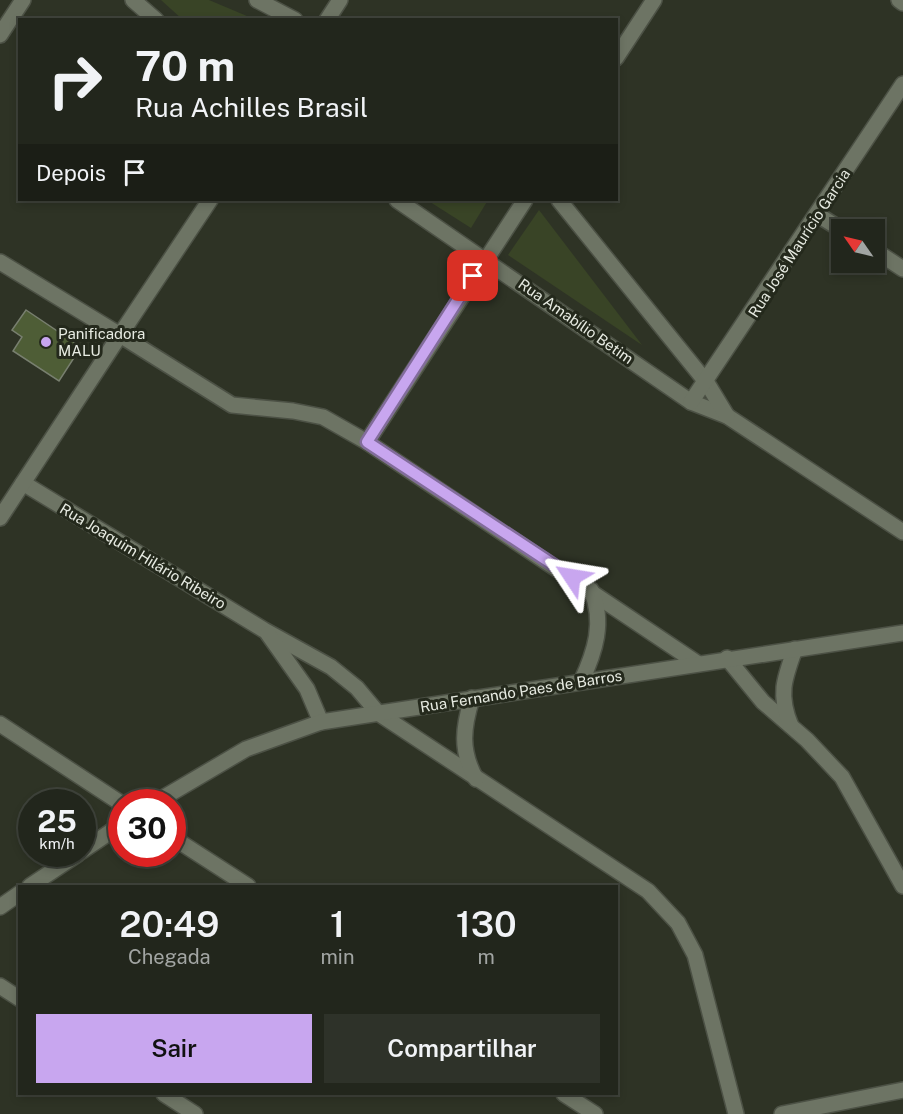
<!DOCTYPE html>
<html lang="pt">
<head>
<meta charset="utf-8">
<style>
	:root { --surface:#22261c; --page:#2e3229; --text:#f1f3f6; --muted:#a2a5a3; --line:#3f433b; --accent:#c8a6ef }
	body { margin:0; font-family:"Public Sans",sans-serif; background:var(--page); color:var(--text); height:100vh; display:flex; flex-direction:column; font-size:22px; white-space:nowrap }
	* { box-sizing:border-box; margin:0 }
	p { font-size:20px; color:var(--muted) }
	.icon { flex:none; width:33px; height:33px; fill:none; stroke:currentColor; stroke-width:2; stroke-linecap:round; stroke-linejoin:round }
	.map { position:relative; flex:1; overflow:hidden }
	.panel { position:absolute; left:18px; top:885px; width:600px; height:210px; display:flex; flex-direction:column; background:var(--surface); border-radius:0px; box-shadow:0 3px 9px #0003,0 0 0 2px var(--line) }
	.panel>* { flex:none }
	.guide { position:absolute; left:18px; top:18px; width:600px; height:183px; border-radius:0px; box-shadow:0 3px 9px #0003,0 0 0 2px var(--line); background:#22261c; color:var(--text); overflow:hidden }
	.needle { width:39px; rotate:304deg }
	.fabs { position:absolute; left:831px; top:219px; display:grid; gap:12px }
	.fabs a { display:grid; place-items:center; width:54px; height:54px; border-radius:0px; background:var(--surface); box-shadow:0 3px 9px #0003,0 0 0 2px var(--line); font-size:30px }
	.speed { position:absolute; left:18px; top:789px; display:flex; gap:12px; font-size:30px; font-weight:700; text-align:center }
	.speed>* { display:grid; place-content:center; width:78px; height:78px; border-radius:50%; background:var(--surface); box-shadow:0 3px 9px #0003,0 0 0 2px var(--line); line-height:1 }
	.speed small { font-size:15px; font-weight:400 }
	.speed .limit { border:9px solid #d22; background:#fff; color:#111 }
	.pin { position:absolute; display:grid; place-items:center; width:51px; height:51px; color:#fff; margin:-26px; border-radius:12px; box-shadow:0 3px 9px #0006 }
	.me { position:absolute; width:66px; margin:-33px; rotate:303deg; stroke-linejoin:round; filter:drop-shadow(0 0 4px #0008) }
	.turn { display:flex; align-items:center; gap:21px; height:126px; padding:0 18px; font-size:27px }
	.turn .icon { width:78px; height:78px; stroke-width:2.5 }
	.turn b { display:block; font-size:42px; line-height:51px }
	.then { display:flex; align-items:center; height:57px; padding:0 18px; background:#0003; gap:12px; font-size:22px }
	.eta { display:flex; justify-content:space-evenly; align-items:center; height:102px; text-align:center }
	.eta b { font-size:36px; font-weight:600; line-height:42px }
	.primary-button { display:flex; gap:12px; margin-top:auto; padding:12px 18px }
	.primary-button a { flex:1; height:69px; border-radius:0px; background:var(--accent); color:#111; font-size:24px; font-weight:600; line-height:69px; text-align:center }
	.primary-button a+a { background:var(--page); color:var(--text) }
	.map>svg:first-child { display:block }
	.green { fill:#394426 }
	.building { fill:#4e5d36; stroke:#787f6f; stroke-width:1.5 }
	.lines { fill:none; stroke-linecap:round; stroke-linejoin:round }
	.minor-casing { stroke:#4c5145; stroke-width:18 }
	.tertiary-casing { stroke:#4c5145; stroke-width:18 }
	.minor { stroke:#6d7464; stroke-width:15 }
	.tertiary { stroke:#6d7464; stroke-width:15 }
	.route-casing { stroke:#826c9b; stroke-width:15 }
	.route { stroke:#c8a6ef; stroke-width:10 }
	.poi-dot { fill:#c8a6ef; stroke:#24291c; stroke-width:2 }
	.labels { text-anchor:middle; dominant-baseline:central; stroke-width:6; stroke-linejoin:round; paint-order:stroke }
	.street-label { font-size:15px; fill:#e7ebe2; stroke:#24291c }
	.poi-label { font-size:15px; fill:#e7ebe2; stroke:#24291c; text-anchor:start }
</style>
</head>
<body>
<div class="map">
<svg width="903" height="1114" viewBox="0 0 903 1114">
	<rect width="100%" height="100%" fill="#2e3325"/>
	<g class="green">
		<path d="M161,0H209L254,19H182Z"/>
		<path d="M427,200H488L471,228Z"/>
		<path d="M539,210L642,345L508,255Z"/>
	</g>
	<path class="building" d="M26,310L81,347L59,381L13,351L22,337L12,330Z"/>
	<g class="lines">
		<defs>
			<g id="minor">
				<path d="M133,0L156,20"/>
				<path d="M257,0L295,20"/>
				<path d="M899,0L903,3"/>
				<path d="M327,20L340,0"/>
				<path d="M0,35L23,0"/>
				<path d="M616,58L654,0"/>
				<path d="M210,200L120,335L232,405L293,411L323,417L367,442L697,663"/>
				<path d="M397,200L691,402L727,416L903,532"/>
				<path d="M559,200L707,383L727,416"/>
				<path d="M818,215L842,230"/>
				<path d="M874,250L903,269"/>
				<path d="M691,402L903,84"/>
				<path d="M367,442L525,200"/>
				<path d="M23,483L264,630L331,667L357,688L378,713L648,891L678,923L695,955L736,1114"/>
				<path d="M268,634L307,689L321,722"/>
				<path d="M727,658L763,702L807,740L842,777L903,886"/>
				<path d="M581,682C595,652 605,622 591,590"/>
				<path d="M472,698C463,728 460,750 476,779"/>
				<path d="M791,726C778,695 784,679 795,649"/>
				<path d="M156,802L246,749L321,722L903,633"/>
				<path d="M172,837L248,886"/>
				<path d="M0,986L20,999"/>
				<path d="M164,1094L195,1114"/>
				<path d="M564,1094L595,1114"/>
				<path d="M782,1114L903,1090"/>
			</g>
			<g id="tertiary">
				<path d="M0,262L120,335L0,518"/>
				<path d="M0,724L122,804"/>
				<path d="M82,851L122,824"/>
				<path d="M30,886L78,854"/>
				<path d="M0,907L20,893"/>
			</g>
		</defs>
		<use href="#minor" class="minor-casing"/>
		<use href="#tertiary" class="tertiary-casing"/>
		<use href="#minor" class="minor"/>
		<use href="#tertiary" class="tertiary"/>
	</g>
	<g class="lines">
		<defs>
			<path id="route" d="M473,276L367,442L572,577"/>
		</defs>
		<use href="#route" class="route-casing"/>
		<use href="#route" class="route"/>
	</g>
	<circle class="poi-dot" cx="46" cy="342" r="6"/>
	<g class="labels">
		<g class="street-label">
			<text transform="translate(799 243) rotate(-57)">Rua José Maurício Garcia</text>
			<text transform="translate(576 321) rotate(35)">Rua Amabílio Betim</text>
			<text transform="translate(143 556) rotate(31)">Rua Joaquim Hilário Ribeiro</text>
			<text transform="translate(521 691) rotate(-9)">Rua Fernando Paes de Barros</text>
		</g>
		<g class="poi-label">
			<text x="58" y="333">Panificadora<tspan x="58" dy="17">MALU</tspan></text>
		</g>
	</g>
</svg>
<div class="fabs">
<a><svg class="needle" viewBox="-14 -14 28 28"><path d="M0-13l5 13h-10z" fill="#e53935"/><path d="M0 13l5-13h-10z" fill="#a2a5a3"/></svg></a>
</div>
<div class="speed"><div>25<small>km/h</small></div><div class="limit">30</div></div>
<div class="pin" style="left:473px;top:276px;background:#d93025"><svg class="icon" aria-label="arrive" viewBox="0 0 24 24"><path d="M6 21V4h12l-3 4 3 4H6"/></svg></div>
<svg class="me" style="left:572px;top:577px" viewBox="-20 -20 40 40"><path d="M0-17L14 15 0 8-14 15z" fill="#c8a6ef" stroke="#fff" stroke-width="4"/></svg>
<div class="guide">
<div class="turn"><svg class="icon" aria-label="right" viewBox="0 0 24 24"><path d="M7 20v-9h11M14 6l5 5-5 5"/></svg><div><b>70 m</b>Rua Achilles Brasil</div></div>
<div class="then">Depois<svg class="icon" aria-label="arrive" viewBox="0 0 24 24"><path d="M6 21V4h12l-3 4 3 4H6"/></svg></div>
</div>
<section class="panel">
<div class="eta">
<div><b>20:49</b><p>Chegada</p></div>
<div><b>1</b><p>min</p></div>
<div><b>130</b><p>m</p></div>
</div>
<div class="primary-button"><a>Sair</a><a>Compartilhar</a></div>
</section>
</div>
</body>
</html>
